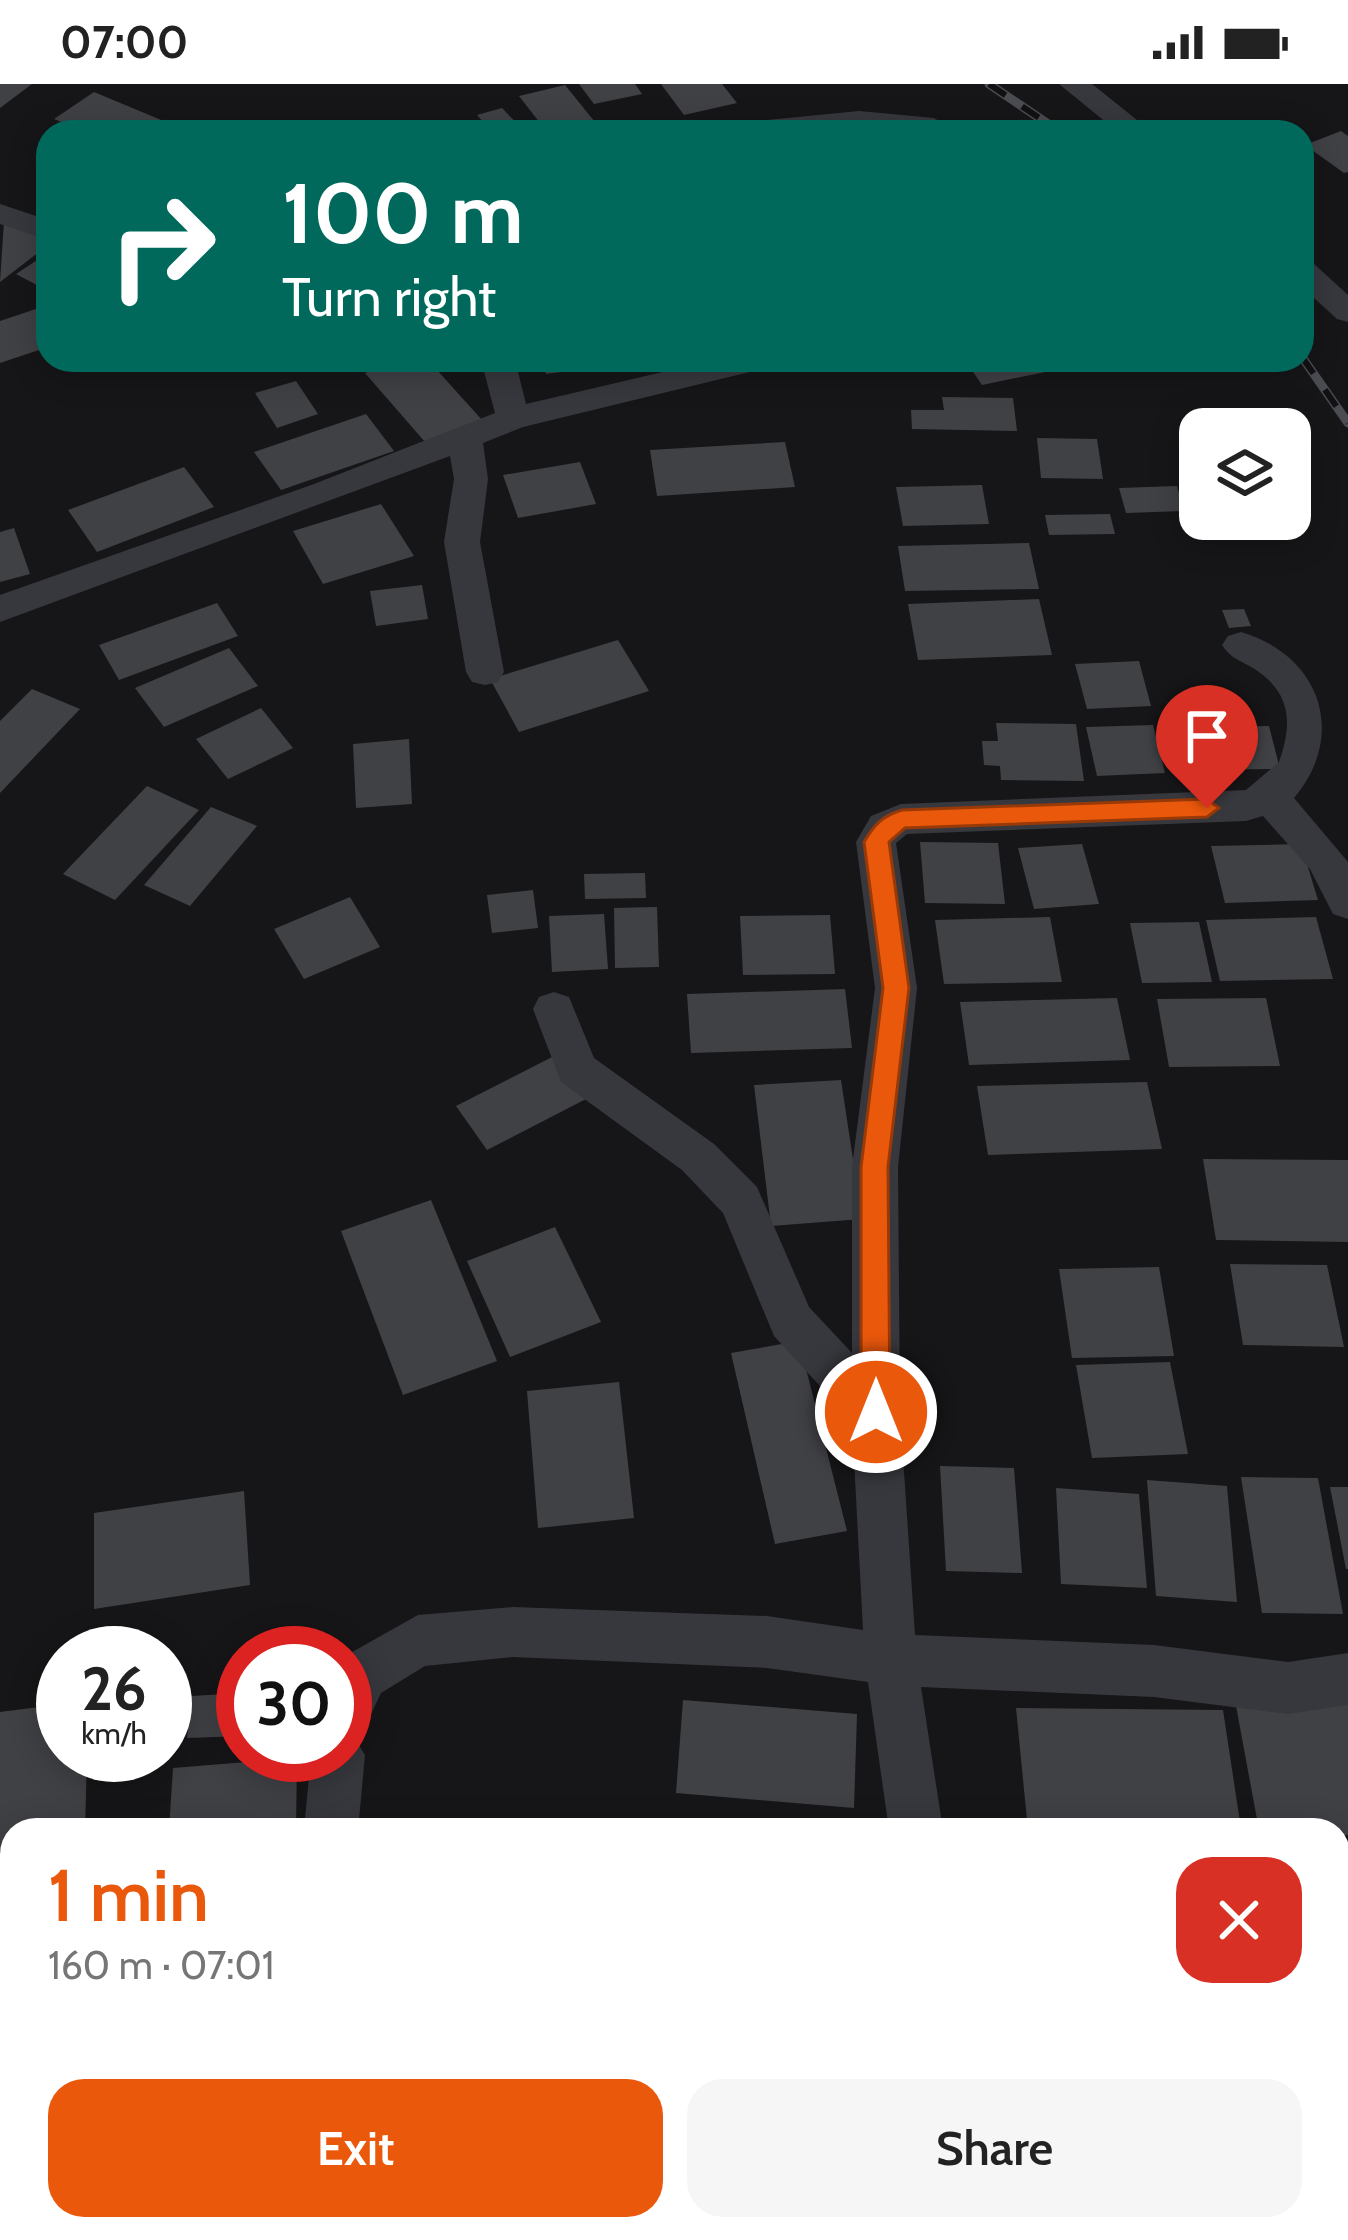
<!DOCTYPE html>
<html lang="en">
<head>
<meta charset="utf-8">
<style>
	:root { --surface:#fff; --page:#f6f6f6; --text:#222; --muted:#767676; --accent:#ea580c }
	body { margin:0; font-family:Cabin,sans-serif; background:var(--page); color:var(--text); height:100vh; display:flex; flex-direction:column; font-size:45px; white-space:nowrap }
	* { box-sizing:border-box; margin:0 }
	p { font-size:39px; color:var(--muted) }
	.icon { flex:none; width:66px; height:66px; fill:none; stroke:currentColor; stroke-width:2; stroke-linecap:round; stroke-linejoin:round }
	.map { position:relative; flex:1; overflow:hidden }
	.panel { position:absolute; left:0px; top:1734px; width:1350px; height:423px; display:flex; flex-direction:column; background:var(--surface); border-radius:36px 36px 0 0; box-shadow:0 6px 30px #0003 }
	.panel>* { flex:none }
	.top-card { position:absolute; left:36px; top:36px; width:1278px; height:252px; border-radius:36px; box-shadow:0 6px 30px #0003; background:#00695c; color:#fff; overflow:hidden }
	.buttons { position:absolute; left:1179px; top:324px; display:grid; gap:24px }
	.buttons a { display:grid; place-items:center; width:132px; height:132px; border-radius:24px; background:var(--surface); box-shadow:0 6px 30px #0003; font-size:60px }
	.speed { position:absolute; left:36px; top:1542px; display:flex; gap:24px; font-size:60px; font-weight:700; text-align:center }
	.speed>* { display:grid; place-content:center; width:156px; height:156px; border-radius:50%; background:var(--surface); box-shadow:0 6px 30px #0003; line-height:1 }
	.speed small { font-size:30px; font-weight:400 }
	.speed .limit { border:18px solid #d22; background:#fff; color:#111 }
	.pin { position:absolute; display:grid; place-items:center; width:102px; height:102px; color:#fff; margin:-123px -51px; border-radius:50% 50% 50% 0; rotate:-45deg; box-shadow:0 0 12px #0007 }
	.pin .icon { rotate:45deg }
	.me { position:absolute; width:132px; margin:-66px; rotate:0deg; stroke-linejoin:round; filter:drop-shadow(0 0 9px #0008) }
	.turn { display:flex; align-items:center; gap:42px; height:252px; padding:0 48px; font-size:54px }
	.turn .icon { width:156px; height:156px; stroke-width:2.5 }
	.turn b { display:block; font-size:84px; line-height:102px }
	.round { display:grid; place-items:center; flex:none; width:126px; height:126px; border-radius:36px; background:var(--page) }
	.head { display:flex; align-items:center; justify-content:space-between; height:204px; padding:0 48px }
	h1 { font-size:72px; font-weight:600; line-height:90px; color:var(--accent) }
	.button { display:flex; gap:24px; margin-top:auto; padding:24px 48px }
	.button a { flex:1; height:138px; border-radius:36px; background:var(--accent); color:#fff; font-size:48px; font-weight:600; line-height:138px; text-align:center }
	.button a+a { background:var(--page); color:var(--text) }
	.status { display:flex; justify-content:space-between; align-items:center; height:84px; padding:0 60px; background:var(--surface); direction:ltr }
	.status svg { height:33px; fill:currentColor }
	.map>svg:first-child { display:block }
	.building { fill:#404145 }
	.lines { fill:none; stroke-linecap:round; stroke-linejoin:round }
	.minor { fill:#37383d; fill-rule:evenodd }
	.rail-casing { stroke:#4a4c52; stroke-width:9 }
	.rail { stroke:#111113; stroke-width:6; stroke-dasharray:20; stroke-linecap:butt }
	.route { fill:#ea580c; stroke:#983908; stroke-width:3 }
</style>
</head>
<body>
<div class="status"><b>07:00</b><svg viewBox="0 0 49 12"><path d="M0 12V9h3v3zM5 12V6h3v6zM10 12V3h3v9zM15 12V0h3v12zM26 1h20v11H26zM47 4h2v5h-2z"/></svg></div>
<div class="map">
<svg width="1348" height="2156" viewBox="0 0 1348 2156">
	<rect width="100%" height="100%" fill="#161618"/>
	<g class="building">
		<path d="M0,0H32L0,24Z"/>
		<path d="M579,0H635L642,10L594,20Z"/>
		<path d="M661,0H722L737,19L684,31Z"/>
		<path d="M565,1L603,48H547L519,12Z"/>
		<path d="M94,8L190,48H85L54,35Z"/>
		<path d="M502,24L525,48H492L477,31Z"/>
		<path d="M1341,47L1348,52V88L1344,89L1305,61Z"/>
		<path d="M4,137L48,154V161L0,198Z"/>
		<path d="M48,169V207L16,190Z"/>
		<path d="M48,221V263L0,279V237Z"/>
		<path d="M401,276H428L482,336L425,358L365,289Z"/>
		<path d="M542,276H610L611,281L546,290Z"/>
		<path d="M965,276H1094V278L982,301Z"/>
		<path d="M296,297L318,330L277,344L255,309Z"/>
		<path d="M942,313L1013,314L1017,347L912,345L911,326H944Z"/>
		<path d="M366,330L394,367L281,406L254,368Z"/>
		<path d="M1037,354L1097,355L1103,395L1041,394Z"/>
		<path d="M785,358L795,403L657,412L650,366Z"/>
		<path d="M580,378L596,420L518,434L503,391Z"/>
		<path d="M184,383L214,423L97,468L68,426Z"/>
		<path d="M982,401L989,440L903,442L896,403Z"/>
		<path d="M1177,402L1184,427L1126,429L1119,404Z"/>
		<path d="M381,420L414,472L323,500L293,447Z"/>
		<path d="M1110,430L1115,450L1049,451L1045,431Z"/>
		<path d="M14,444L30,490L0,498V448Z"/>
		<path d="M1029,459L1039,505L905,507L898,462Z"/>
		<path d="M422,501L428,535L376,542L370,507Z"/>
		<path d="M1039,515L1052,571L918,576L908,520Z"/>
		<path d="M217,519L238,552L119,596L99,561Z"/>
		<path d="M1244,525L1251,542L1229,544L1222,526Z"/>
		<path d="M618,556L649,607L519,648L490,595Z"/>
		<path d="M229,564L258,602L164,643L135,604Z"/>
		<path d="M1139,577L1151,622L1087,625L1075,580Z"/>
		<path d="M32,605L80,625L0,709V637Z"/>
		<path d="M261,624L293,664L228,695L196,655Z"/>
		<path d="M996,639L1076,640L1084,697L1001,696L1000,682L984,681L982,657H998Z"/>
		<path d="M1153,641L1165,689L1097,692L1086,643Z"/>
		<path d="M1269,642L1280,685L1195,686L1186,643Z"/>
		<path d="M409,655L412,720L356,724L353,660Z"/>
		<path d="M147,702L199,726L115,816L63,790Z"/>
		<path d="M211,723L257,742L190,822L144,801Z"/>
		<path d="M920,758L998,759L1005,820L925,819Z"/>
		<path d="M1082,760L1099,820L1034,825L1018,764Z"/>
		<path d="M1301,760L1318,816L1225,819L1211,762Z"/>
		<path d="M645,789L646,814L585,815L584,790Z"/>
		<path d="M533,806L538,844L492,849L487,811Z"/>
		<path d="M350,813L380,863L304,895L274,845Z"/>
		<path d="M657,823L659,883L615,884L614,824Z"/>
		<path d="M604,830L608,885L552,888L549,832Z"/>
		<path d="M830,831L835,890L743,891L740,832Z"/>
		<path d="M1050,833L1062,898L944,900L935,836Z"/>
		<path d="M1316,833L1333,895L1220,897L1206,836Z"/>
		<path d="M1199,838L1212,898L1142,899L1130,839Z"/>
		<path d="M845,905L852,964L691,969L687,910Z"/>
		<path d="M1117,914L1130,976L969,981L960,918Z"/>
		<path d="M1266,914L1280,982L1169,983L1157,915Z"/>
		<path d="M554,972L586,1015L487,1066L456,1022Z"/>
		<path d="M841,996L862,1135L771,1142L754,1001Z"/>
		<path d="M1147,998L1162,1065L988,1071L977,1002Z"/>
		<path d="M1203,1075L1348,1076V1158L1216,1156Z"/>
		<path d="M431,1116L497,1277L403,1311L341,1147Z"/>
		<path d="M555,1143L601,1238L510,1273L467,1177Z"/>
		<path d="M1230,1180L1327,1181L1344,1263L1243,1261Z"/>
		<path d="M1159,1183L1174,1272L1072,1274L1059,1185Z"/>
		<path d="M799,1257L847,1447L775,1460L731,1269Z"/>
		<path d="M1170,1278L1188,1370L1092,1374L1076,1281Z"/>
		<path d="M619,1298L634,1434L538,1444L527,1307Z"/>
		<path d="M940,1382L1014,1384L1022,1489L946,1487Z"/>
		<path d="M1241,1393L1318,1394L1343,1530L1262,1529Z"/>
		<path d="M1147,1396L1227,1402L1237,1518L1156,1512Z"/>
		<path d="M1330,1403H1348V1485H1346Z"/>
		<path d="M1056,1404L1139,1410L1147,1504L1061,1500Z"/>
		<path d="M244,1407L250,1501L94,1525V1429Z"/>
		<path d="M243,1609V1652L187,1654L191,1612Z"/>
		<path d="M683,1616L857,1630L854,1724L676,1709Z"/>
		<path d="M63,1620V1671H87L85,1746H12V1766L0,1767V1628Z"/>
		<path d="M1348,1620V1751L1338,1752V1746H1259L1236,1622Z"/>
		<path d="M1016,1624L1223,1626L1240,1738L1027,1736Z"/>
		<path d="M297,1674L296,1746H169L173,1684Z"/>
		<path d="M12,1867V1972H9L0,1913V1871Z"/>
		<path d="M1338,1931H1348V2109L1338,2108Z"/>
		<path d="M12,2011V2137L0,2144V2017Z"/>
		<rect x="109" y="2145" width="115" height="11"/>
		<path d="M388,2145H605L604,2156H387Z"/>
		<path d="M702,2145H853V2156H701Z"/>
		<path d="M1037,2145H1163L1164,2156H1037Z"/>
		<path d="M1175,2145H1288L1289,2156H1176Z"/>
	</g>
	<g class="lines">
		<g class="minor">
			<path d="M1059,0H1092L1152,48H1118Z"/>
			<path d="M859,27L934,34L949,43L945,48H720L735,39Z"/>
			<path d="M0,120L48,136V156L0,140Z"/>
			<path d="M1302,176L1313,179L1348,211V238L1337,235L1302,203Z"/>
			<path d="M481,276H515L526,320L714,276H775L770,283L523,343L483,359L488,395L480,458L504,588L498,598L485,601L472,598L466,588L444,458L454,395L450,372L0,538V511L314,400L495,329Z"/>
			<path d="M1241,548C1320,571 1348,650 1294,714L1348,778V835L1333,830L1310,785L1263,732L1246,737L907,750L896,759L917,904L898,1083L900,1328L915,1551L1154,1561L1288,1578L1348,1569V1621L1288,1630L1154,1613L921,1603L943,1746H889L868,1598L767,1584L513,1573L425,1582L381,1609L364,1645L352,1650L365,1671L358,1746H304L311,1671H345V1572L418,1531L513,1523L767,1532L863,1546L852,1337L774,1252L723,1129L682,1086L561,998L533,925L539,913L554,908L569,913L594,974L714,1060L757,1103L809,1223L852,1269V1083L875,904L856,758L871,732L901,720L1246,706L1279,678C1293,638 1291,608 1253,584C1241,577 1230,574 1222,561L1228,552Z"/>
			<path d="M254,2145H314L313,2156H253Z"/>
			<rect x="904" y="2145" width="60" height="11"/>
		</g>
		<defs>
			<g id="rail">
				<path d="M989,0L1060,48"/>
				<path d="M1302,273L1348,339"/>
			</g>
		</defs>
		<use href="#rail" class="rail-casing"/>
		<use href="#rail" class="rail"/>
	</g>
	<path class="route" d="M1207,715L1219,724L1207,733L905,744L889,758L909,904L888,1083L890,1328L886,1337L876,1341L865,1337L861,1328V1083L883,904L864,758C874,741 882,732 902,726Z"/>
</svg>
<div class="buttons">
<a><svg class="icon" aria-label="layers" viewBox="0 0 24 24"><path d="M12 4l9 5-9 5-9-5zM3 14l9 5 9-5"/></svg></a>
</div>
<div class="speed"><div>26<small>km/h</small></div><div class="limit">30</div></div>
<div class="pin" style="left:1207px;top:724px;background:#d93025"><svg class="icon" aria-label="arrive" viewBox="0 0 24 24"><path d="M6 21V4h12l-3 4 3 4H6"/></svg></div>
<svg class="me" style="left:876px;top:1328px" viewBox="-20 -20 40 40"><circle r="17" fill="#ea580c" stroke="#fff" stroke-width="3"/><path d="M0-11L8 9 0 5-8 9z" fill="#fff"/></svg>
<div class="top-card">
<div class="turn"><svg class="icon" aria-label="right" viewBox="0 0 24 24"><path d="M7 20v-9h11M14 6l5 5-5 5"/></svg><div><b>100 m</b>Turn right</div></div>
</div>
<section class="panel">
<div class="head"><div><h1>1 min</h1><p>160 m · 07:01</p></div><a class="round" style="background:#d93025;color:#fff"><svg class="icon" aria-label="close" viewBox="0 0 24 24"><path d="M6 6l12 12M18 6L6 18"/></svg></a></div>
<div class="button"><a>Exit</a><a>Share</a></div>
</section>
</div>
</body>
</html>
